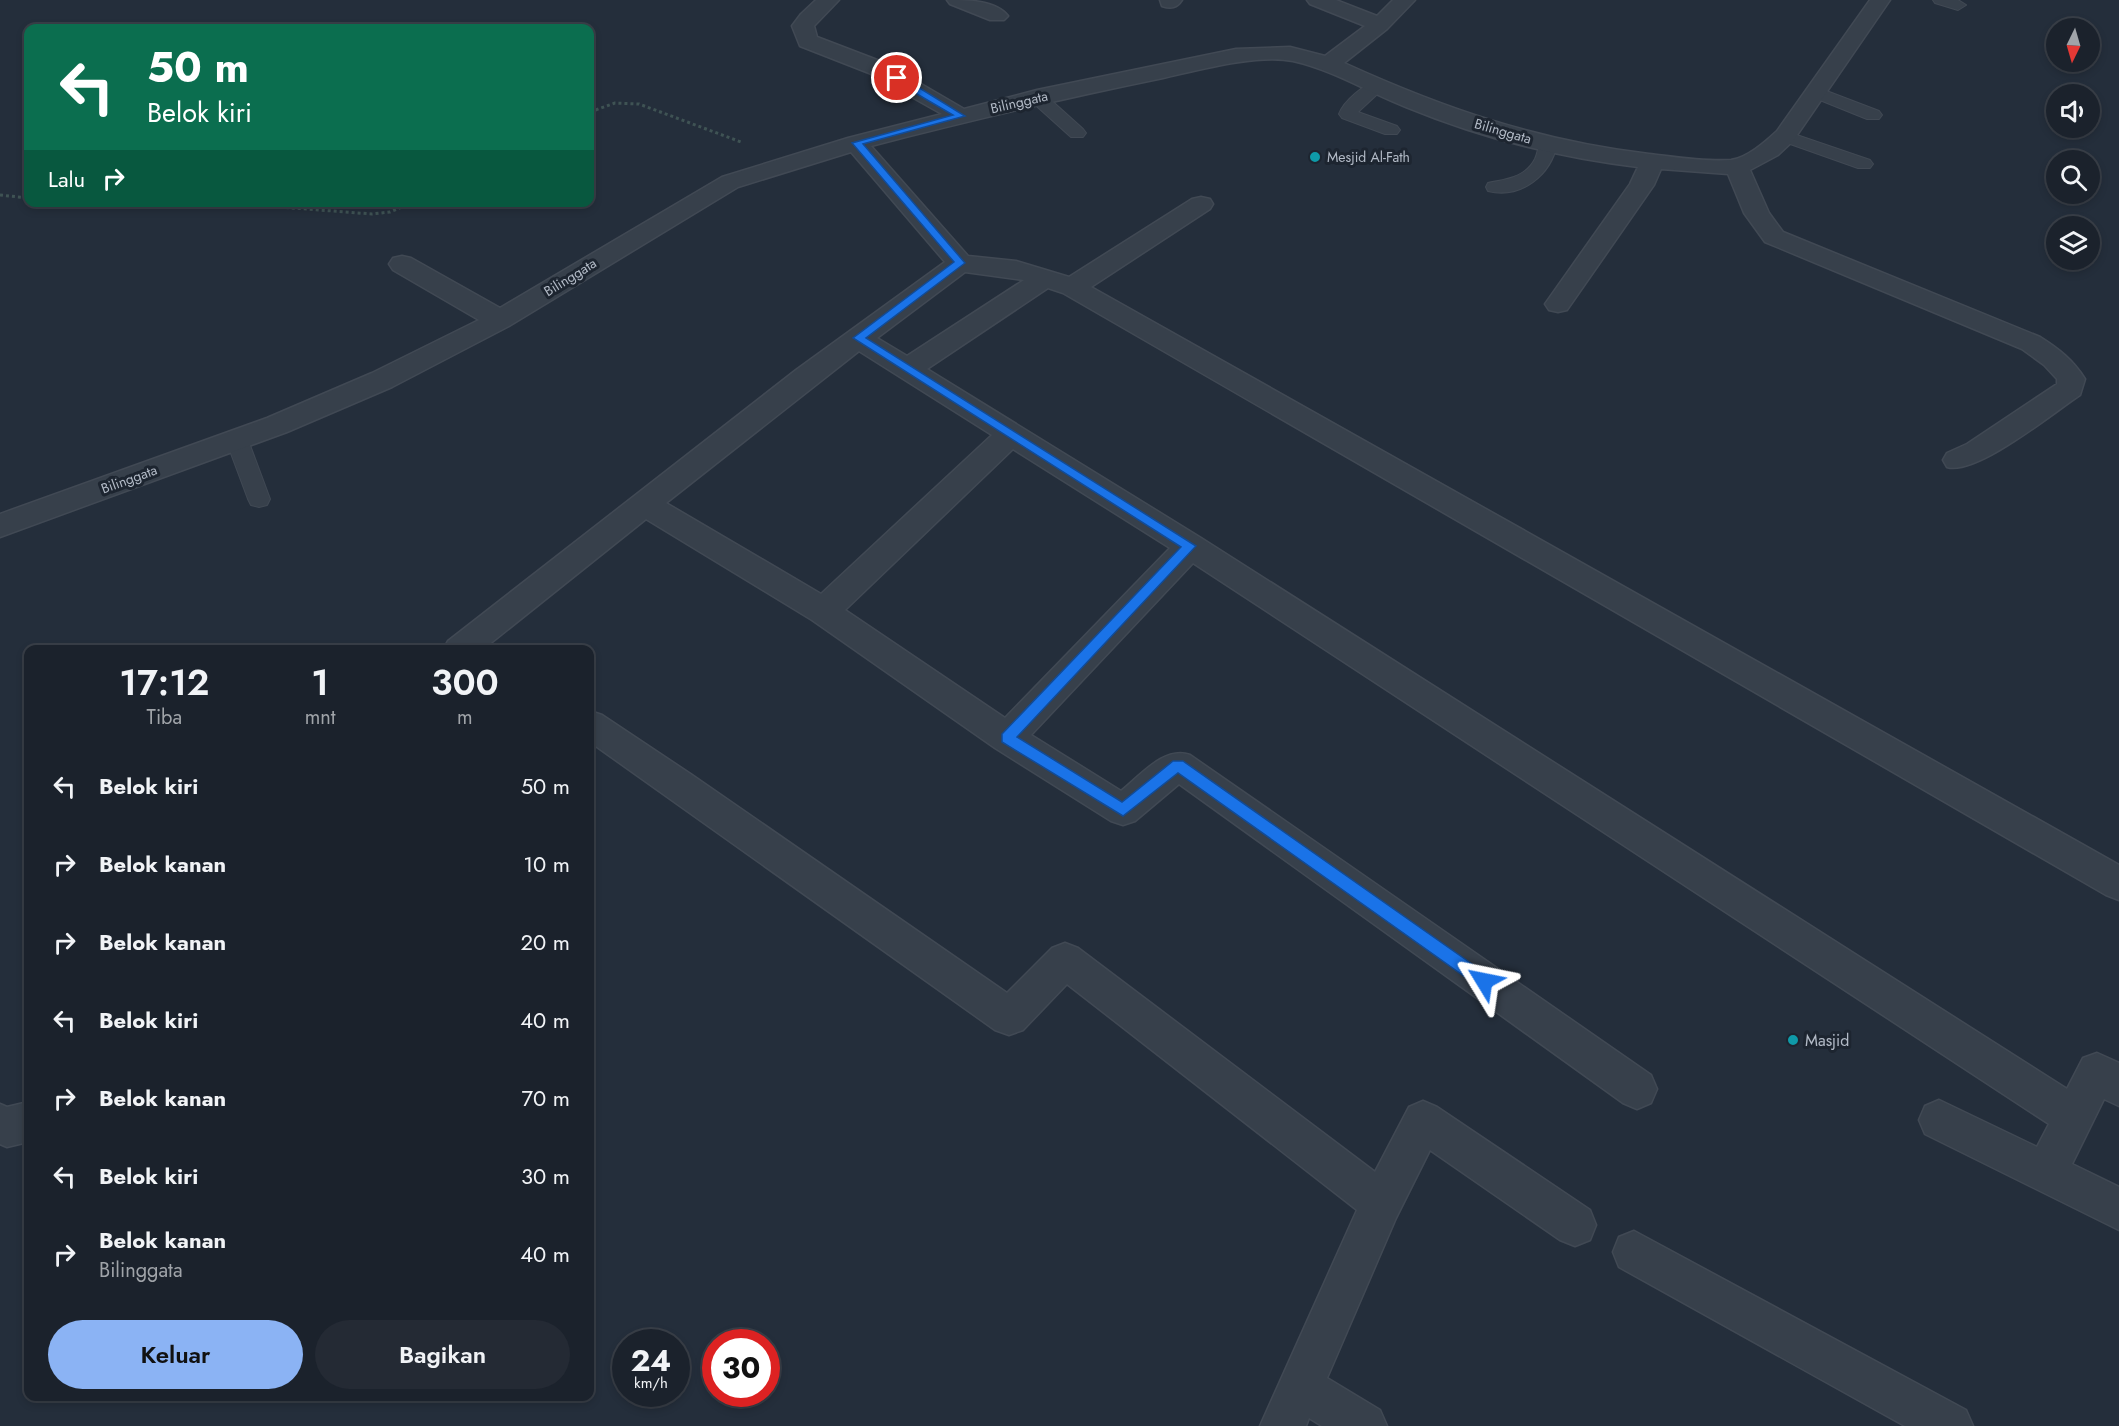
<!DOCTYPE html>
<html lang="id">
<head>
<meta charset="utf-8">
<style>
	:root { --surface:#1b222c; --page:#242a34; --text:#f1f3f6; --muted:#a0a4a9; --line:#393f48; --accent:#8bb3f4 }
	body { margin:0; font-family:Jost,sans-serif; background:var(--page); color:var(--text); height:100vh; display:flex; flex-direction:column; font-size:22px; white-space:nowrap }
	* { box-sizing:border-box; margin:0 }
	p { font-size:20px; color:var(--muted) }
	.icon { flex:none; width:33px; height:33px; fill:none; stroke:currentColor; stroke-width:2; stroke-linecap:round; stroke-linejoin:round }
	.map { position:relative; flex:1; overflow:hidden }
	.drawer { position:absolute; left:24px; top:645px; width:570px; height:756px; display:flex; flex-direction:column; background:var(--surface); border-radius:12px; box-shadow:0 3px 9px #0003,0 0 0 2px var(--line) }
	.drawer>* { flex:none }
	.banner { position:absolute; left:24px; top:24px; width:570px; height:183px; border-radius:12px; box-shadow:0 3px 9px #0003,0 0 0 2px var(--line); background:#0b6e4f; color:#fff; overflow:hidden }
	.needle { width:39px; rotate:185deg }
	.tools { position:absolute; left:2046px; top:18px; display:grid; gap:12px }
	.tools a { display:grid; place-items:center; width:54px; height:54px; border-radius:50%; background:var(--surface); box-shadow:0 3px 9px #0003,0 0 0 2px var(--line); font-size:30px }
	.speed { position:absolute; left:612px; top:1329px; display:flex; gap:12px; font-size:30px; font-weight:700; text-align:center }
	.speed>* { display:grid; place-content:center; width:78px; height:78px; border-radius:50%; background:var(--surface); box-shadow:0 3px 9px #0003,0 0 0 2px var(--line); line-height:1 }
	.speed small { font-size:15px; font-weight:400 }
	.speed .limit { border:9px solid #d22; background:#fff; color:#111 }
	.pin { position:absolute; display:grid; place-items:center; width:51px; height:51px; color:#fff; margin:-26px; border:3px solid #fff; border-radius:50%; box-shadow:0 2px 6px #0007 }
	.me { position:absolute; width:66px; margin:-33px; rotate:305deg; stroke-linejoin:round; filter:drop-shadow(0 0 4px #0008) }
	.turn { display:flex; align-items:center; gap:21px; height:126px; padding:0 24px; font-size:27px }
	.turn .icon { width:78px; height:78px; stroke-width:2.5 }
	.turn b { display:block; font-size:42px; line-height:51px }
	.then { display:flex; align-items:center; height:57px; padding:0 24px; background:#0003; gap:12px; font-size:22px }
	.eta { display:flex; justify-content:space-evenly; align-items:center; height:102px; text-align:center }
	.eta b { font-size:36px; font-weight:600; line-height:42px }
	.action { display:flex; gap:12px; margin-top:auto; padding:12px 24px }
	.action a { flex:1; height:69px; border-radius:36px; background:var(--accent); color:#111; font-size:24px; font-weight:600; line-height:69px; text-align:center }
	.action a+a { background:var(--page); color:var(--text) }
	ul { padding:0; list-style:none }
	li { display:flex; align-items:center; gap:18px; height:78px; padding:0 24px }
	li div { flex:1 }
	li b { display:block; font-size:22px }
	li em { font-style:normal }
	.map>svg:first-child { display:block }
	.lines { fill:none; stroke-linecap:round; stroke-linejoin:round }
	.lane-casing { stroke:#414954; stroke-width:2 }
	.street-casing { stroke:#414954; stroke-width:3 }
	.path { stroke:#3f5354; stroke-width:3; stroke-dasharray:3 3; stroke-linecap:butt }
	.lane { fill:#37404b; fill-rule:evenodd }
	.street { fill:#37404b; fill-rule:evenodd }
	.route { fill:#1a73e8; stroke:#114b97; stroke-width:1.5 }
	.culture-dot { fill:#0f9aa8; stroke:#1d2530; stroke-width:2 }
	.labels { text-anchor:middle; dominant-baseline:central; stroke-width:6; stroke-linejoin:round; paint-order:stroke }
	.far-street-label { font-size:14px; fill:#b3bbc7; stroke:#1d2530 }
	.far-poi-label { font-size:14px; fill:#b3bbc7; stroke:#1d2530; text-anchor:start }
	.poi-label { font-size:16px; fill:#b3bbc7; stroke:#1d2530; text-anchor:start }
</style>
</head>
<body>
<div class="map">
<svg width="2119" height="1426" viewBox="0 0 2119 1426">
	<rect width="100%" height="100%" fill="#242e3b"/>
	<g class="lines">
		<defs>
			<g id="lane">
				<path d="M1933,0H1958L1966,5L1958,10L1935,3Z"/>
				<path d="M1377,81L1386,86L1358,112L1397,126L1400,130L1397,134H1385L1342,118L1339,114C1344,101 1364,84 1377,81Z"/>
				<path d="M1816,87L1879,111L1882,115L1879,119H1867L1810,96L1807,92L1810,88Z"/>
				<path d="M1037,92L1043,93L1083,129L1086,133L1083,137H1071L1031,101L1028,97L1031,93Z"/>
				<path d="M1785,131L1870,160L1873,164L1870,168H1858L1779,140L1776,136L1779,132Z"/>
				<path d="M1548,139L1557,144C1551,175 1521,199 1488,191L1486,187L1488,183C1507,179 1525,178 1535,159C1538,152 1538,146 1542,140Z"/>
				<path d="M237,432L245,434L248,440L270,499L267,505L259,507L251,505L248,499L226,440L229,434Z"/>
			</g>
			<g id="street">
				<path d="M816,0H839L814,26L817,37L885,63L964,109L1037,90L1236,49L1290,47L1325,56L1365,26L1310,4L1307,0H1336L1377,16L1393,0H1415L1387,29L1344,63C1445,109 1539,141 1649,154C1675,157 1705,162 1731,160C1747,158 1765,142 1777,131L1870,0H1890L1793,141L1778,155L1750,170L1769,213L1783,232L2040,337C2059,349 2073,360 2085,379L2080,395C2053,413 1976,476 1947,467L1943,460L1947,453L1967,444L2057,384V379L2044,365L2022,349L1765,242L1744,213L1728,174L1661,169L1654,185L1567,310L1558,312L1549,310L1545,304L1630,184L1638,167C1560,158 1479,137 1406,107C1368,92 1333,70 1293,61C1256,54 1199,70 1163,78C1065,98 968,121 871,146L968,256L1016,261L1069,277L1192,199L1201,197L1210,199L1213,204L1210,209L1091,287L2119,865V900L2106,895L1063,293L1048,288L927,369L1201,538L2067,1089L2083,1058L2097,1053L2119,1063V1106L2104,1099L2072,1164L2119,1187V1230L1925,1134L1919,1120L1925,1106L1939,1100L2037,1147L2049,1124L1193,563L1031,735L1121,791C1141,775 1164,746 1190,755L1651,1075L1657,1089L1651,1103L1637,1109L1623,1103L1179,784L1135,821L1123,825L1111,821L995,748L812,620L646,519L482,650H443L448,641L796,370L945,262L851,152L738,187L509,326L392,387L287,432L0,537V514L267,418L372,373L479,320L393,270L389,264L393,258L402,256L411,258L500,308L722,177L848,138L942,114L869,73L800,46L792,26L801,14ZM965,272L1024,280L907,356L877,338ZM859,351L992,435L821,594L666,503ZM1013,449L1170,548L1005,718L845,610Z"/>
				<path d="M947,0C965,0 996,0 1008,16L1004,20H990L950,4Z"/>
				<path d="M1160,0H1182C1177,8 1171,9 1162,6Z"/>
				<path d="M590,711L602,715L692,775L1007,993L1052,948L1065,943L1078,948L1375,1172L1409,1107L1423,1101L1437,1107L1590,1210L1596,1225L1590,1240L1575,1246L1560,1240L1430,1150L1396,1218L1327,1378L1380,1410L1387,1426H1322L1309,1418L1306,1426H1260L1357,1210L1067,984L1023,1030L1009,1035L995,1030L590,742Z"/>
				<path d="M28,1102V1142L7,1147L0,1144V1104L7,1107Z"/>
				<path d="M1634,1231L1966,1410L1973,1426H1905L1619,1267L1613,1252L1619,1237Z"/>
			</g>
		</defs>
		<use href="#lane" class="lane-casing"/>
		<use href="#street" class="street-casing"/>
		<g class="path">
			<path d="M590,112L615,103L639,104L741,142"/>
			<path d="M0,195L28,198"/>
			<path d="M214,202L372,214L390,212L414,202"/>
		</g>
		<use href="#lane" class="lane"/>
		<use href="#street" class="street"/>
	</g>
	<path class="route" d="M893,76H900L965,116L863,144L965,263L866,338L1196,546L1017,737L1122,802L1173,761H1183L1489,976L1492,981L1489,986L1484,988L1478,986L1178,773L1123,816L1002,742V734L1181,547L853,338L954,262L852,143L953,115L893,80Z"/>
	<g class="culture-dot">
		<circle cx="1315" cy="157" r="6"/>
		<circle cx="1793" cy="1040" r="6"/>
	</g>
	<g class="labels">
		<g class="far-street-label">
			<text transform="translate(1019 102) rotate(-13)">Bilinggata</text>
			<text transform="translate(1503 131) rotate(16)">Bilinggata</text>
			<text transform="translate(570 277) rotate(-32)">Bilinggata</text>
			<text transform="translate(129 479) rotate(-20)">Bilinggata</text>
		</g>
		<g class="far-poi-label">
			<text x="1327" y="157">Mesjid Al-Fath</text>
		</g>
		<g class="poi-label">
			<text x="1805" y="1040">Masjid</text>
		</g>
	</g>
</svg>
<div class="tools">
<a><svg class="needle" viewBox="-14 -14 28 28"><path d="M0-13l5 13h-10z" fill="#e53935"/><path d="M0 13l5-13h-10z" fill="#a0a4a9"/></svg></a>
<a><svg class="icon" aria-label="sound" viewBox="0 0 24 24"><path d="M4 9h4l5-4v14l-5-4H4zM17 9q2 3 0 6"/></svg></a>
<a><svg class="icon" aria-label="search" viewBox="0 0 24 24"><circle cx="10" cy="10" r="6"/><path d="M15 15l6 6"/></svg></a>
<a><svg class="icon" aria-label="layers" viewBox="0 0 24 24"><path d="M12 4l9 5-9 5-9-5zM3 14l9 5 9-5"/></svg></a>
</div>
<div class="speed"><div>24<small>km/h</small></div><div class="limit">30</div></div>
<div class="pin" style="left:897px;top:78px;background:#d93025"><svg class="icon" aria-label="arrive" viewBox="0 0 24 24"><path d="M6 21V4h12l-3 4 3 4H6"/></svg></div>
<svg class="me" style="left:1484px;top:981px" viewBox="-20 -20 40 40"><path d="M0-17L14 15 0 8-14 15z" fill="#1a73e8" stroke="#fff" stroke-width="4"/></svg>
<div class="banner">
<div class="turn"><svg class="icon" aria-label="left" viewBox="0 0 24 24"><path d="M17 20v-9H6M10 6l-5 5 5 5"/></svg><div><b>50 m</b>Belok kiri</div></div>
<div class="then">Lalu<svg class="icon" aria-label="right" viewBox="0 0 24 24"><path d="M7 20v-9h11M14 6l5 5-5 5"/></svg></div>
</div>
<section class="drawer">
<div class="eta">
<div><b>17:12</b><p>Tiba</p></div>
<div><b>1</b><p>mnt</p></div>
<div><b>300</b><p>m</p></div>
</div>
<ul>
<li><svg class="icon" aria-label="left" viewBox="0 0 24 24"><path d="M17 20v-9H6M10 6l-5 5 5 5"/></svg><div><b>Belok kiri</b></div><em>50 m</em></li>
<li><svg class="icon" aria-label="right" viewBox="0 0 24 24"><path d="M7 20v-9h11M14 6l5 5-5 5"/></svg><div><b>Belok kanan</b></div><em>10 m</em></li>
<li><svg class="icon" aria-label="right" viewBox="0 0 24 24"><path d="M7 20v-9h11M14 6l5 5-5 5"/></svg><div><b>Belok kanan</b></div><em>20 m</em></li>
<li><svg class="icon" aria-label="left" viewBox="0 0 24 24"><path d="M17 20v-9H6M10 6l-5 5 5 5"/></svg><div><b>Belok kiri</b></div><em>40 m</em></li>
<li><svg class="icon" aria-label="right" viewBox="0 0 24 24"><path d="M7 20v-9h11M14 6l5 5-5 5"/></svg><div><b>Belok kanan</b></div><em>70 m</em></li>
<li><svg class="icon" aria-label="left" viewBox="0 0 24 24"><path d="M17 20v-9H6M10 6l-5 5 5 5"/></svg><div><b>Belok kiri</b></div><em>30 m</em></li>
<li><svg class="icon" aria-label="right" viewBox="0 0 24 24"><path d="M7 20v-9h11M14 6l5 5-5 5"/></svg><div><b>Belok kanan</b><p>Bilinggata</p></div><em>40 m</em></li>
</ul>
<div class="action"><a>Keluar</a><a>Bagikan</a></div>
</section>
</div>
</body>
</html>
